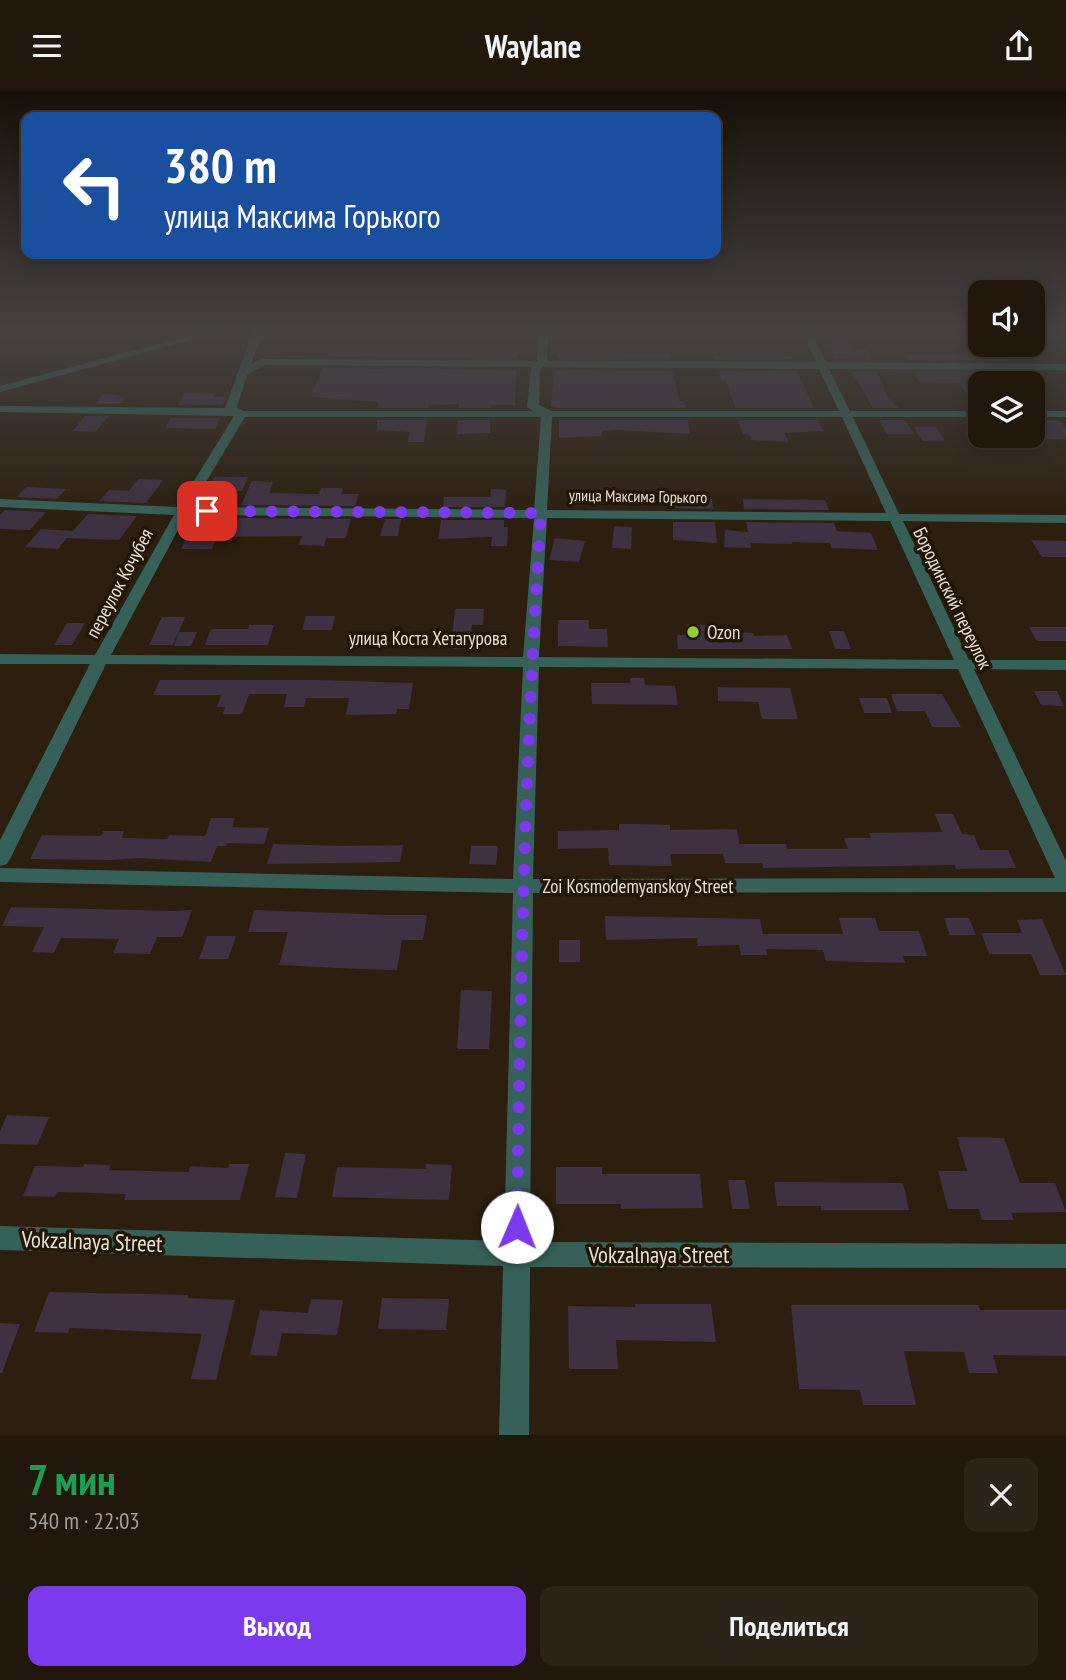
<!DOCTYPE html>
<html lang="ru">
<head>
<meta charset="utf-8">
<style>
	:root { --surface:#21170b; --page:#2d2419; --text:#f1f3f6; --muted:#a29f9d; --line:#3e362c; --accent:#7c3aed }
	body { margin:0; font-family:"PT Sans Narrow",sans-serif; background:var(--page); color:var(--text); height:100vh; display:flex; flex-direction:column; font-size:26px; white-space:nowrap }
	* { box-sizing:border-box; margin:0 }
	p { font-size:23px; color:var(--muted) }
	.icon { flex:none; width:38px; height:38px; fill:none; stroke:currentColor; stroke-width:2; stroke-linecap:round; stroke-linejoin:round }
	.map { position:relative; height:1344px; overflow:hidden }
	.drawer { display:flex; flex-direction:column; background:var(--surface); flex:1 }
	.drawer>* { flex:none }
	.hud { position:absolute; left:21px; top:21px; width:700px; height:147px; border-radius:14px; box-shadow:0 4px 18px #0003,0 0 0 2px var(--line); background:#1a4fa0; color:#fff; overflow:hidden }
	.tools { position:absolute; left:968px; top:189px; display:grid; gap:14px }
	.tools a { display:grid; place-items:center; width:77px; height:77px; border-radius:14px; background:var(--surface); box-shadow:0 4px 18px #0003,0 0 0 2px var(--line); font-size:35px }
	.pin { position:absolute; display:grid; place-items:center; width:60px; height:60px; color:#fff; margin:-30px; border-radius:14px; box-shadow:0 4px 10px #0006 }
	.me { position:absolute; width:77px; margin:-38px; rotate:1deg; stroke-linejoin:round; filter:drop-shadow(0 0 5px #0008) }
	.turn { display:flex; align-items:center; gap:24px; height:147px; padding:0 28px; font-size:32px }
	.turn .icon { width:91px; height:91px; stroke-width:2.5 }
	.turn b { display:block; font-size:49px; line-height:60px }
	.round { display:grid; place-items:center; flex:none; width:74px; height:74px; border-radius:14px; background:var(--page) }
	.summary { display:flex; align-items:center; justify-content:space-between; height:119px; padding:0 28px }
	h1 { font-size:42px; font-weight:700; line-height:52px; color:#1e9e55 }
	.cta { display:flex; gap:14px; margin-top:auto; padding:14px 28px }
	.cta a { flex:1; height:80px; border-radius:14px; background:var(--accent); color:#fff; font-size:28px; font-weight:700; line-height:80px; text-align:center }
	.cta a+a { background:var(--page); color:var(--text) }
	header { display:flex; justify-content:space-between; align-items:center; height:91px; padding:0 28px; background:var(--surface); font-size:32px; font-weight:700 }
	.map>svg:first-child { display:block }
	.building { fill:#3e3142 }
	.lines { fill:none; stroke-linecap:round; stroke-linejoin:round }
	.minor { fill:#366158; fill-rule:evenodd }
	.tertiary { fill:#366158; fill-rule:evenodd }
	.route { stroke:#7c3aed; stroke-width:12; stroke-dasharray:0 21.6 }
	.poi-dot { fill:#9acb35; stroke:#221606; stroke-width:2.5 }
	.labels { text-anchor:middle; dominant-baseline:central; stroke-width:7; stroke-linejoin:round; paint-order:stroke }
	.far-street-label { font-size:16px; fill:#e9e0d6; stroke:#221606 }
	.street-label { font-size:19px; fill:#e9e0d6; stroke:#221606 }
	.poi-label { font-size:19px; fill:#e9e0d6; stroke:#221606; text-anchor:start }
	.near-street-label { font-size:23px; fill:#e9e0d6; stroke:#221606 }
</style>
</head>
<body>
<header><svg class="icon" aria-label="menu" viewBox="0 0 24 24"><path d="M4 6h16M4 12h16M4 18h16"/></svg>Waylane<svg class="icon" aria-label="share" viewBox="0 0 24 24"><path d="M12 15V3M7 8l5-5 5 5M5 13v7h14v-7"/></svg></header>
<div class="map">
<svg width="1066" height="1344" viewBox="0 0 1066 1344">
	<rect width="100%" height="100%" fill="#2c1f0f"/>
	<g class="building">
		<path d="M822,241H845L853,258H866L871,269L835,268Z"/>
		<path d="M328,261L460,262H517V267L326,266Z"/>
		<path d="M557,262L670,263L671,268L557,267Z"/>
		<path d="M904,263L1003,265L1007,270L907,269Z"/>
		<path d="M714,264L791,265L792,268H715Z"/>
		<path d="M322,277L516,279L515,314H491V317H459V313L429,314L428,317H378V311L311,306Z"/>
		<path d="M557,279L673,280L679,310H685L686,317H559L551,315L554,281Z"/>
		<path d="M719,280H797L814,317H735L726,289H721Z"/>
		<path d="M852,281H877L889,308L898,317H873Z"/>
		<path d="M914,281H1016L1024,292H980V317H975L960,292L919,291Z"/>
		<path d="M185,302L215,303L213,306H226L223,314H178Z"/>
		<path d="M102,303L120,304L119,306H126L119,313H95Z"/>
		<path d="M85,325H109L95,341L73,340Z"/>
		<path d="M171,327H220L215,338L165,337Z"/>
		<path d="M377,329H427L424,351H408L410,341L377,339Z"/>
		<path d="M458,329H490V342L457,343Z"/>
		<path d="M559,329H688L690,343L617,339L602,340V345L559,347Z"/>
		<path d="M738,329H818L823,340L784,342L789,351L752,349L748,343H743Z"/>
		<path d="M879,329H905L914,343H887Z"/>
		<path d="M1032,329H1059L1066,337V348H1039L1032,340Z"/>
		<path d="M914,336H936L945,350H922Z"/>
		<path d="M214,386H248L242,400H207Z"/>
		<path d="M138,388L163,389L146,412L99,410L109,399L129,400Z"/>
		<path d="M252,390L273,391L269,402L319,403L321,397H343L341,403H359L355,415L241,414Z"/>
		<path d="M26,396L66,398L57,408L17,406Z"/>
		<path d="M491,398L506,399L505,416H443L444,406H490Z"/>
		<path d="M672,408H712L713,418L672,417Z"/>
		<path d="M743,408L825,409L829,419L744,418Z"/>
		<path d="M5,419L46,421L30,439L0,438V424Z"/>
		<path d="M88,423L137,425L119,449L67,447L58,458L25,456L41,438L73,440Z"/>
		<path d="M235,427L351,428L346,447H326L324,455L298,454L302,445L227,446Z"/>
		<path d="M385,428H401L398,445H380Z"/>
		<path d="M441,429H504V436H508L507,455H491L492,446L438,448Z"/>
		<path d="M673,431H715L717,452L673,449Z"/>
		<path d="M746,431L834,432L837,440L871,442L878,459L831,457L830,452L792,451V453L750,452L751,457L724,456L725,439L748,441Z"/>
		<path d="M192,435H222L212,458H181Z"/>
		<path d="M614,435L632,436L631,458L612,457Z"/>
		<path d="M555,447L585,450L579,471L549,469Z"/>
		<path d="M1031,449L1066,450V466H1042Z"/>
		<path d="M455,518H484L483,534H472L470,558H451Z"/>
		<path d="M306,525H335L332,539H302Z"/>
		<path d="M162,526H185L173,554H149Z"/>
		<path d="M558,529H589V538H607L608,556L558,555Z"/>
		<path d="M67,532H85L72,554H54Z"/>
		<path d="M687,533L734,536L735,541L753,542L754,545L787,544L792,558H678L677,544H689Z"/>
		<path d="M249,534H274L268,554H205L211,538H248Z"/>
		<path d="M1029,536H1066V550H1037Z"/>
		<path d="M829,540H844L851,558H835Z"/>
		<path d="M179,541H197L191,555H174Z"/>
		<path d="M630,587H644L645,594L675,595L678,614L592,613L591,592H630Z"/>
		<path d="M160,589H316L413,592L409,618H397L396,623L346,624L349,607H306L304,616H284L287,603H249L242,623H223L225,616H217L221,604H153Z"/>
		<path d="M718,596L790,597L798,628H762L758,611L718,610Z"/>
		<path d="M1034,600H1057L1064,615L1041,614Z"/>
		<path d="M891,603H942L961,636H932L925,620H897Z"/>
		<path d="M859,607H887L892,622H864Z"/>
		<path d="M935,723H953L962,743L974,744L980,759H1008L1016,777L956,778L955,774L763,777L762,772H725L723,763H670L672,775L609,774L608,757L558,758V740L619,739V733H637L670,734V739L737,738L739,753H786L787,758H848L844,747H871L869,742L942,741Z"/>
		<path d="M211,727H235L232,736L269,737L264,753L227,752L226,755H217L211,771L138,767L112,769L30,768L42,744L101,745L103,740H124L122,747L167,748L169,744L205,745Z"/>
		<path d="M273,753L346,755L403,754L400,771L267,773Z"/>
		<path d="M471,755H498L496,774L469,773Z"/>
		<path d="M11,816L172,820L192,819L182,846H157L150,863L113,862L119,848L61,847L54,862L32,861L44,836L2,835Z"/>
		<path d="M254,819L389,824H427L423,849H402L397,879L359,878L279,874L288,841H248Z"/>
		<path d="M605,825L760,828L763,843H843L839,827H875L879,840H919L927,865H903L905,872L826,870L823,859L766,858L767,864H741L739,854L698,855L697,847L606,849Z"/>
		<path d="M944,827H969L976,844H950Z"/>
		<path d="M1042,828L1066,884H1040L1031,863H989L981,842H1022L1017,829Z"/>
		<path d="M207,845H236L228,868H199Z"/>
		<rect x="559" y="849" width="21" height="22"/>
		<path d="M461,899L492,900L489,958H457Z"/>
		<path d="M7,1024L49,1026L37,1054L0,1053V1040Z"/>
		<path d="M957,1046L1004,1047L1020,1092H1055L1066,1121L1011,1122L1014,1129H982L979,1118H948L938,1080H967Z"/>
		<path d="M285,1062L306,1063L297,1107L275,1106Z"/>
		<path d="M84,1073L110,1074L109,1079L189,1081L190,1075L228,1077L229,1073H249L240,1109H124L126,1103L57,1101L55,1106L23,1105L35,1075L83,1076Z"/>
		<path d="M426,1073L452,1074L449,1109L332,1106L337,1076L426,1078Z"/>
		<path d="M556,1076H602V1083H700L703,1117L621,1118V1113H556Z"/>
		<path d="M728,1089H745L750,1118H732Z"/>
		<path d="M774,1091L903,1092L909,1119H821V1115H777Z"/>
		<path d="M49,1201L188,1204V1207L235,1209L216,1289L191,1288L202,1243L70,1237L68,1242L34,1241Z"/>
		<path d="M382,1207L449,1208L446,1239L378,1238Z"/>
		<path d="M311,1208L343,1209L337,1244L282,1242L277,1265L250,1264L260,1219L308,1222Z"/>
		<path d="M635,1213H711L716,1251L616,1249L618,1278H569L568,1215L635,1216Z"/>
		<path d="M791,1214H978L980,1219H1066V1265L993,1264L998,1282H969L964,1261L904,1260L916,1314H863L860,1299L799,1298Z"/>
		<path d="M0,1232L20,1233L2,1282H0Z"/>
	</g>
	<g class="lines">
		<g class="minor">
			<path d="M253,241H263L251,273L262,268L537,270L538,241H548L547,270L816,271L802,241H812L826,271L1066,273V279L829,278L850,320H980V326H853L899,423L1066,424V432L903,430L969,569H1066V579L974,578L1066,770V801L533,802L530,1151L1066,1153V1177L530,1176L529,1344H499L503,1175L0,1159V1135L504,1150L513,802L0,791V777L513,788L523,576L106,573L10,768L7,773L0,775V749L90,573H0V563L95,564L174,424L0,416V408L178,416L234,325L0,321V315L225,317ZM264,274L531,276L527,316L533,320H243L237,316L247,284ZM543,276L819,278L839,320H552L539,314L540,279ZM245,326H541L534,419L191,416ZM552,326H842L886,422L547,419ZM186,424L534,427L523,566L111,564ZM547,427L890,430L954,569L539,566ZM539,576L958,578L1055,787L533,788Z"/>
			<rect x="1032" y="320" width="34" height="6"/>
		</g>
		<path class="tertiary" d="M204,241H219L0,301V295Z"/>
	</g>
	<linearGradient id="sky" x2="0" y2="1"><stop stop-color="#181108"/><stop offset="0.56" stop-color="#454242"/><stop offset="1" stop-color="#454242" stop-opacity="0"/></linearGradient>
	<rect width="1066" height="429" fill="url(#sky)"/>
	<g class="lines">
		<path class="route" d="M207,420L541,422C525,660 520,898 517,1136"/>
	</g>
	<circle class="poi-dot" cx="693" cy="541" r="7"/>
	<g class="labels">
		<g class="far-street-label">
			<text transform="translate(638 405) rotate(1)">улица Максима Горького</text>
		</g>
		<g class="street-label">
			<text transform="translate(119 492) rotate(-62)">переулок Кочубея</text>
			<text transform="translate(953 507) rotate(64)">Бородинский переулок</text>
			<text x="428" y="547">улица Коста Хетагурова</text>
			<text x="638" y="795">Zoi Kosmodemyanskoy Street</text>
		</g>
		<g class="poi-label">
			<text x="707" y="541">Ozon</text>
		</g>
		<g class="near-street-label">
			<text transform="translate(92 1150) rotate(2)">Vokzalnaya Street</text>
			<text x="659" y="1163">Vokzalnaya Street</text>
		</g>
	</g>
</svg>
<div class="tools">
<a><svg class="icon" aria-label="sound" viewBox="0 0 24 24"><path d="M4 9h4l5-4v14l-5-4H4zM17 9q2 3 0 6"/></svg></a>
<a><svg class="icon" aria-label="layers" viewBox="0 0 24 24"><path d="M12 4l9 5-9 5-9-5zM3 14l9 5 9-5"/></svg></a>
</div>
<div class="pin" style="left:207px;top:420px;background:#d93025"><svg class="icon" aria-label="arrive" viewBox="0 0 24 24"><path d="M6 21V4h12l-3 4 3 4H6"/></svg></div>
<svg class="me" style="left:517px;top:1136px" viewBox="-20 -20 40 40"><circle r="19" fill="#fff"/><path d="M0-13L10 11 0 6-10 11z" fill="#7c3aed"/></svg>
<div class="hud">
<div class="turn"><svg class="icon" aria-label="left" viewBox="0 0 24 24"><path d="M17 20v-9H6M10 6l-5 5 5 5"/></svg><div><b>380 m</b>улица Максима Горького</div></div>
</div>
</div>
<section class="drawer">
<div class="summary"><div><h1>7 мин</h1><p>540 m · 22:03</p></div><a class="round"><svg class="icon" aria-label="close" viewBox="0 0 24 24"><path d="M6 6l12 12M18 6L6 18"/></svg></a></div>
<div class="cta"><a>Выход</a><a>Поделиться</a></div>
</section>
</body>
</html>
